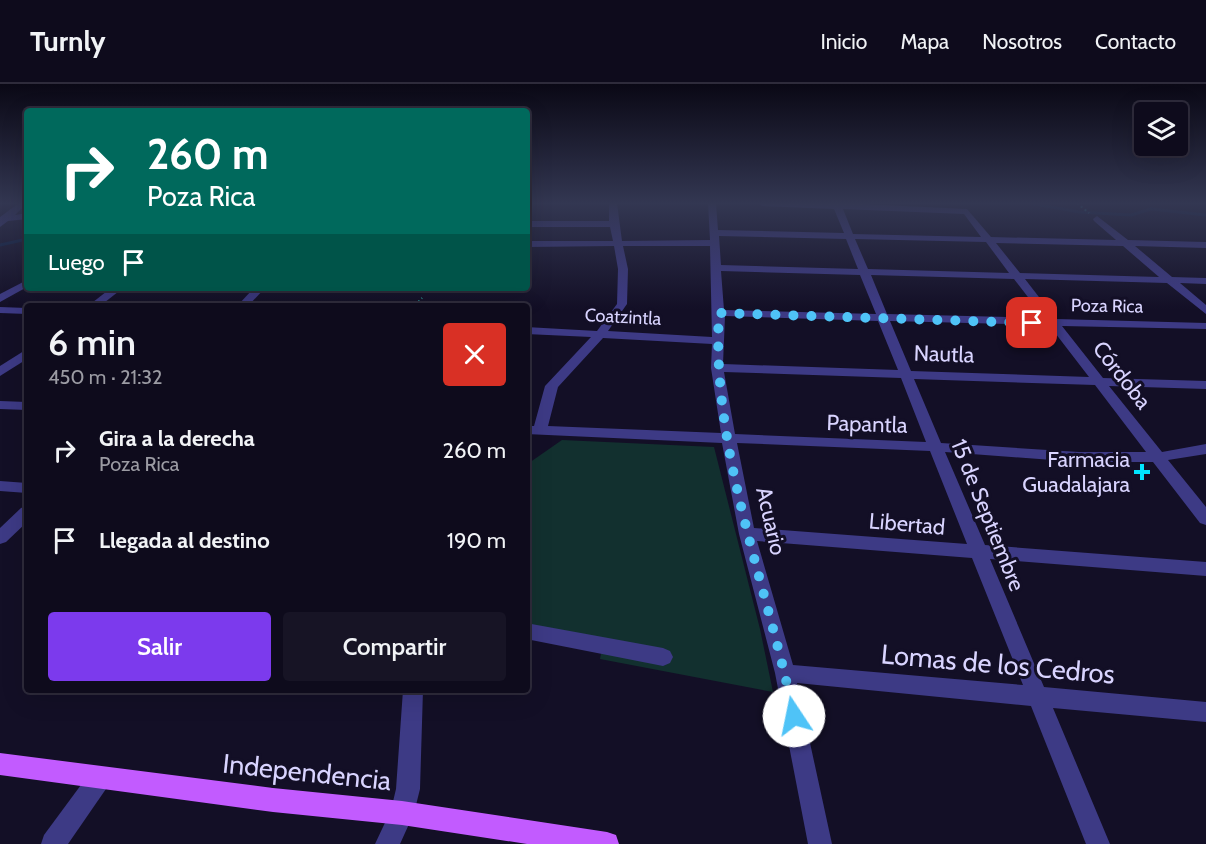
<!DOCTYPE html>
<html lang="es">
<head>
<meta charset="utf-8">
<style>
	:root { --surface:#0e0b1c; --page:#171425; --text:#f1f3f6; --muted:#9b9ba3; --line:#2e2b3b; --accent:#7c3aed }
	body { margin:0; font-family:Cabin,sans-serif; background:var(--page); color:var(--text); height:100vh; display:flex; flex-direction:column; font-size:22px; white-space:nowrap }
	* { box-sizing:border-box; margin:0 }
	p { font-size:20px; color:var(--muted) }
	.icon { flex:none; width:33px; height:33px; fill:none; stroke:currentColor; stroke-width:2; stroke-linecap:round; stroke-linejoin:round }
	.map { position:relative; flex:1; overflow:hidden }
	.side { position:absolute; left:24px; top:219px; width:506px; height:390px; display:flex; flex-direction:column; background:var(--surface); border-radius:6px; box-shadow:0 6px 24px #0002,0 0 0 2px var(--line) }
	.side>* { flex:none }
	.top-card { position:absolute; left:24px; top:24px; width:506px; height:183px; border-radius:6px; box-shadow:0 6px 24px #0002,0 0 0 2px var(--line); background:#00695c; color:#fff; overflow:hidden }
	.buttons { position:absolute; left:1134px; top:18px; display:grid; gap:12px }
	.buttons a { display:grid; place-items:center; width:54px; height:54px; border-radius:6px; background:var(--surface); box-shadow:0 6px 24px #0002,0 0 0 2px var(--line); font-size:30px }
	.pin { position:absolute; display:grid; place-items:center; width:51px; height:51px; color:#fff; margin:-26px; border-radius:12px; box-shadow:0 3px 9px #0006 }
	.me { position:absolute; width:66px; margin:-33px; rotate:349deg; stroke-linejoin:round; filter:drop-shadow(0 0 4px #0008) }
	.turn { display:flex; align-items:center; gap:21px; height:126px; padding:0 24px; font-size:27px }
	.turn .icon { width:78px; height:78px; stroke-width:2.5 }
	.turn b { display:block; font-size:42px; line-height:51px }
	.then { display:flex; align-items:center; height:57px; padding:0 24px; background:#0003; gap:12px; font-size:22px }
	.round { display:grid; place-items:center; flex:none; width:63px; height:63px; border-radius:6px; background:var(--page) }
	.summary { display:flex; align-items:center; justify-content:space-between; height:102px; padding:0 24px }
	h1 { font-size:36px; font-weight:600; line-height:45px }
	.cta { display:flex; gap:12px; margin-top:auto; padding:12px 24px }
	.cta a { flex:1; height:69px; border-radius:6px; background:var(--accent); color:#fff; font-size:24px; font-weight:600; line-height:69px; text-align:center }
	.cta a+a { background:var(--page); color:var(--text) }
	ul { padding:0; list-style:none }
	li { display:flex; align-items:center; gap:18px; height:90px; padding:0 24px }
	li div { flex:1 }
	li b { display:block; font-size:22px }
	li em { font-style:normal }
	header { display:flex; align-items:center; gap:36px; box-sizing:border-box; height:84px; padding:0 30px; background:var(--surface); border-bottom:2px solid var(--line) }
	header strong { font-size:28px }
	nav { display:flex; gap:33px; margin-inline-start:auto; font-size:21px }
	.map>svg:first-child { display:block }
	.green { fill:#12302f }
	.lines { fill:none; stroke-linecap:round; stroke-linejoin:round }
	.stream { stroke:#0a1f44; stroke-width:3 }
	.path { stroke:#2fb8b0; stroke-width:2; stroke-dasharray:2 3; stroke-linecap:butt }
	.minor { fill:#3d3a85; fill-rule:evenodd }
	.major { fill:#c25bff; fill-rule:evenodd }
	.route { stroke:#4fc3f7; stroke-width:10; stroke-dasharray:0 18 }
	.poi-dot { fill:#00e5ff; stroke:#130f26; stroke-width:2 }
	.labels { text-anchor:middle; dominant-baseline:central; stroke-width:6; stroke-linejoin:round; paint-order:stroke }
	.far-street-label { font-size:18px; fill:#d9d4ff; stroke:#130f26 }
	.street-label { font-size:22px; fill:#d9d4ff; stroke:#130f26 }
	.poi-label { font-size:22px; fill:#d9d4ff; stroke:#130f26; text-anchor:end }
	.near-street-label { font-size:27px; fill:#d9d4ff; stroke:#130f26 }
</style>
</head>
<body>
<header>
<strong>Turnly</strong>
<nav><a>Inicio</a><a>Mapa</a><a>Nosotros</a><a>Contacto</a></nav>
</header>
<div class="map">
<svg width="1206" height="760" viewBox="0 0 1206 760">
	<rect width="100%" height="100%" fill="#130f26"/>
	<path class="green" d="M562,356L714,363L760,545L773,608L600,575L603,559L527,546L526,381Z"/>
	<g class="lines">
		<g class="stream">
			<path d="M1029,119L1079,128L1131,131L1151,125L1206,131"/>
			<path d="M0,161L27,155"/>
		</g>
		<g class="path">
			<path d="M1077,119L1089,129"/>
			<path d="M526,174L529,188"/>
			<path d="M415,222L422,214"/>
		</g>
		<g class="minor">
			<path d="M19,119H27L15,131L27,129V135L8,137L0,143V133Z"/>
			<path d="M609,119H617L622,157L710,156L708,119H716L718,146L844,149L834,125L762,122L758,119H840L967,125L991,153L1116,156L1094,137L1093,135L1097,132L1128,156L1206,158V164L1135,162L1172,193L1206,194V200L1180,199L1206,221V230L1167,199L1025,195L1056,235L1206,239V245L1062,242L1103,294L1206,297V305L1109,302L1162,368L1206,360V370L1168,376L1206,423V441L1200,439L1153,378H1079L945,368L985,461L1206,478V492L990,475L1044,603L1206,618V638L1053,624L1110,760H1086L1031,622L797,599L832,760H808L775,589L739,450L722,359L526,350V342H534L545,302L591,253L526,250V243L597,247L617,220L618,185L614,162L526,163V157H613L610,143H526V137H609ZM843,125L964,130L981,153L853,150ZM719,152L846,155L858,185L721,181ZM855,155L986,158L1009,189L868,185ZM996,159L1123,162L1159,193L1020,189ZM623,162H710L712,253L608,247L627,220L628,185ZM721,187L860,191L876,230L724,226ZM871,191L1014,195L1044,234L887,230ZM725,232L878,237L898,286L723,280ZM890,237L1049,241L1089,293L911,287ZM603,254L712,260L711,284L721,349L548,342L558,303ZM724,288L901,294L926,358L735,350ZM914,295L1095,301L1146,368H1079L941,359ZM737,359L930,367L967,460L754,444ZM757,457L972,474L1023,601L793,581Z"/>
			<path d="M27,196V203L0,218V210Z"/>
			<path d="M111,204H123L100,222H88Z"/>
			<path d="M254,204H265L248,222H237Z"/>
			<path d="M273,204H302C296,209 279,209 273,204Z"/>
			<path d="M0,223L27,224V230L0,229Z"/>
			<path d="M27,265V275L0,292V282Z"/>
			<path d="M0,317L27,318V326L0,325Z"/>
			<path d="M0,397L27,399V409L0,407Z"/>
			<path d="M27,422V438L6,458L0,460V444L21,424Z"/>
			<path d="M526,539L663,564L670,567L673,573L670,579L663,582L526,555Z"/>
			<path d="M403,606H423L420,705L414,729L400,760H375L391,726L396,705Z"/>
			<path d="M100,683L108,686L111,694L108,702L68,760H41L44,751L92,686Z"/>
		</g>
		<path class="major" d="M0,669L273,704L402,717L607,748L616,751L619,760H527L402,741L273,728L0,691Z"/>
	</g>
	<linearGradient id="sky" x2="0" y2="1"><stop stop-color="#0a0815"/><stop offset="0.53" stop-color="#333752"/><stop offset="1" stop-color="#333752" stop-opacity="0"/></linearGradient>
	<rect width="1206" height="225" fill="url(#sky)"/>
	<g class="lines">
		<path class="route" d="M794,632C767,500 711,365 719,229L1032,239"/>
	</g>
	<path class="poi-dot" d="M1139 379h6v6h6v6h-6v6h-6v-6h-6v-6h6z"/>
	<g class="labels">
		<g class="far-street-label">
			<text transform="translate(1107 222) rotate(1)">Poza Rica</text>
			<text transform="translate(623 233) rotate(3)">Coatzintla</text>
		</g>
		<g class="street-label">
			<text transform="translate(944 270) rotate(2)">Nautla</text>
			<text transform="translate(1122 291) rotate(52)">Córdoba</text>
			<text transform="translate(867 340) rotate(2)">Papantla</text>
			<text transform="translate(988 431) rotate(68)">15 de Septiembre</text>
			<text transform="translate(771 437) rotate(77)">Acuario</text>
			<text transform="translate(907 440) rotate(5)">Libertad</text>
		</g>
		<g class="poi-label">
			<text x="1130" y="375">Farmacia<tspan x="1130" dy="25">Guadalajara</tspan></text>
		</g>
		<g class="near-street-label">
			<text transform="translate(998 580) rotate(5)">Lomas de los Cedros</text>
			<text transform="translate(307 688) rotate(6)">Independencia</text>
		</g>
	</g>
</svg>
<div class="buttons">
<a><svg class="icon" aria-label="layers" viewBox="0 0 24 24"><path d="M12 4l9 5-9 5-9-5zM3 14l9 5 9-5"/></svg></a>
</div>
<div class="pin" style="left:1032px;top:239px;background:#d93025"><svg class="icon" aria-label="arrive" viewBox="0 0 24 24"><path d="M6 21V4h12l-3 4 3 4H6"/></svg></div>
<svg class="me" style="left:794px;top:632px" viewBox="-20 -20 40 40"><circle r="19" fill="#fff"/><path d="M0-13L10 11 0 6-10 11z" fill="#4fc3f7"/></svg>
<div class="top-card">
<div class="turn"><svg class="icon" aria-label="right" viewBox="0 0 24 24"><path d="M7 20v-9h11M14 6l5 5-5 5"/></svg><div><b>260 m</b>Poza Rica</div></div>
<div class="then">Luego<svg class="icon" aria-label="arrive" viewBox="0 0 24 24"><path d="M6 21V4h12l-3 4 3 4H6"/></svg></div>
</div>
<section class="side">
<div class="summary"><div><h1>6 min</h1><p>450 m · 21:32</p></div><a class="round" style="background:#d93025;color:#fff"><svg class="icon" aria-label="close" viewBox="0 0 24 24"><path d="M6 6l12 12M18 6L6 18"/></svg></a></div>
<ul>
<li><svg class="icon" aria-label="right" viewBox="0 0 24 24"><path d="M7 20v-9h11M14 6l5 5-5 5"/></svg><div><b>Gira a la derecha</b><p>Poza Rica</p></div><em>260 m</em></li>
<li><svg class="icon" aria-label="arrive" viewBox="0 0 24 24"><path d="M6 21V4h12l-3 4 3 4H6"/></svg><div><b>Llegada al destino</b></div><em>190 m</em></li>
</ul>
<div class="cta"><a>Salir</a><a>Compartir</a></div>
</section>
</div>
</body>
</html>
